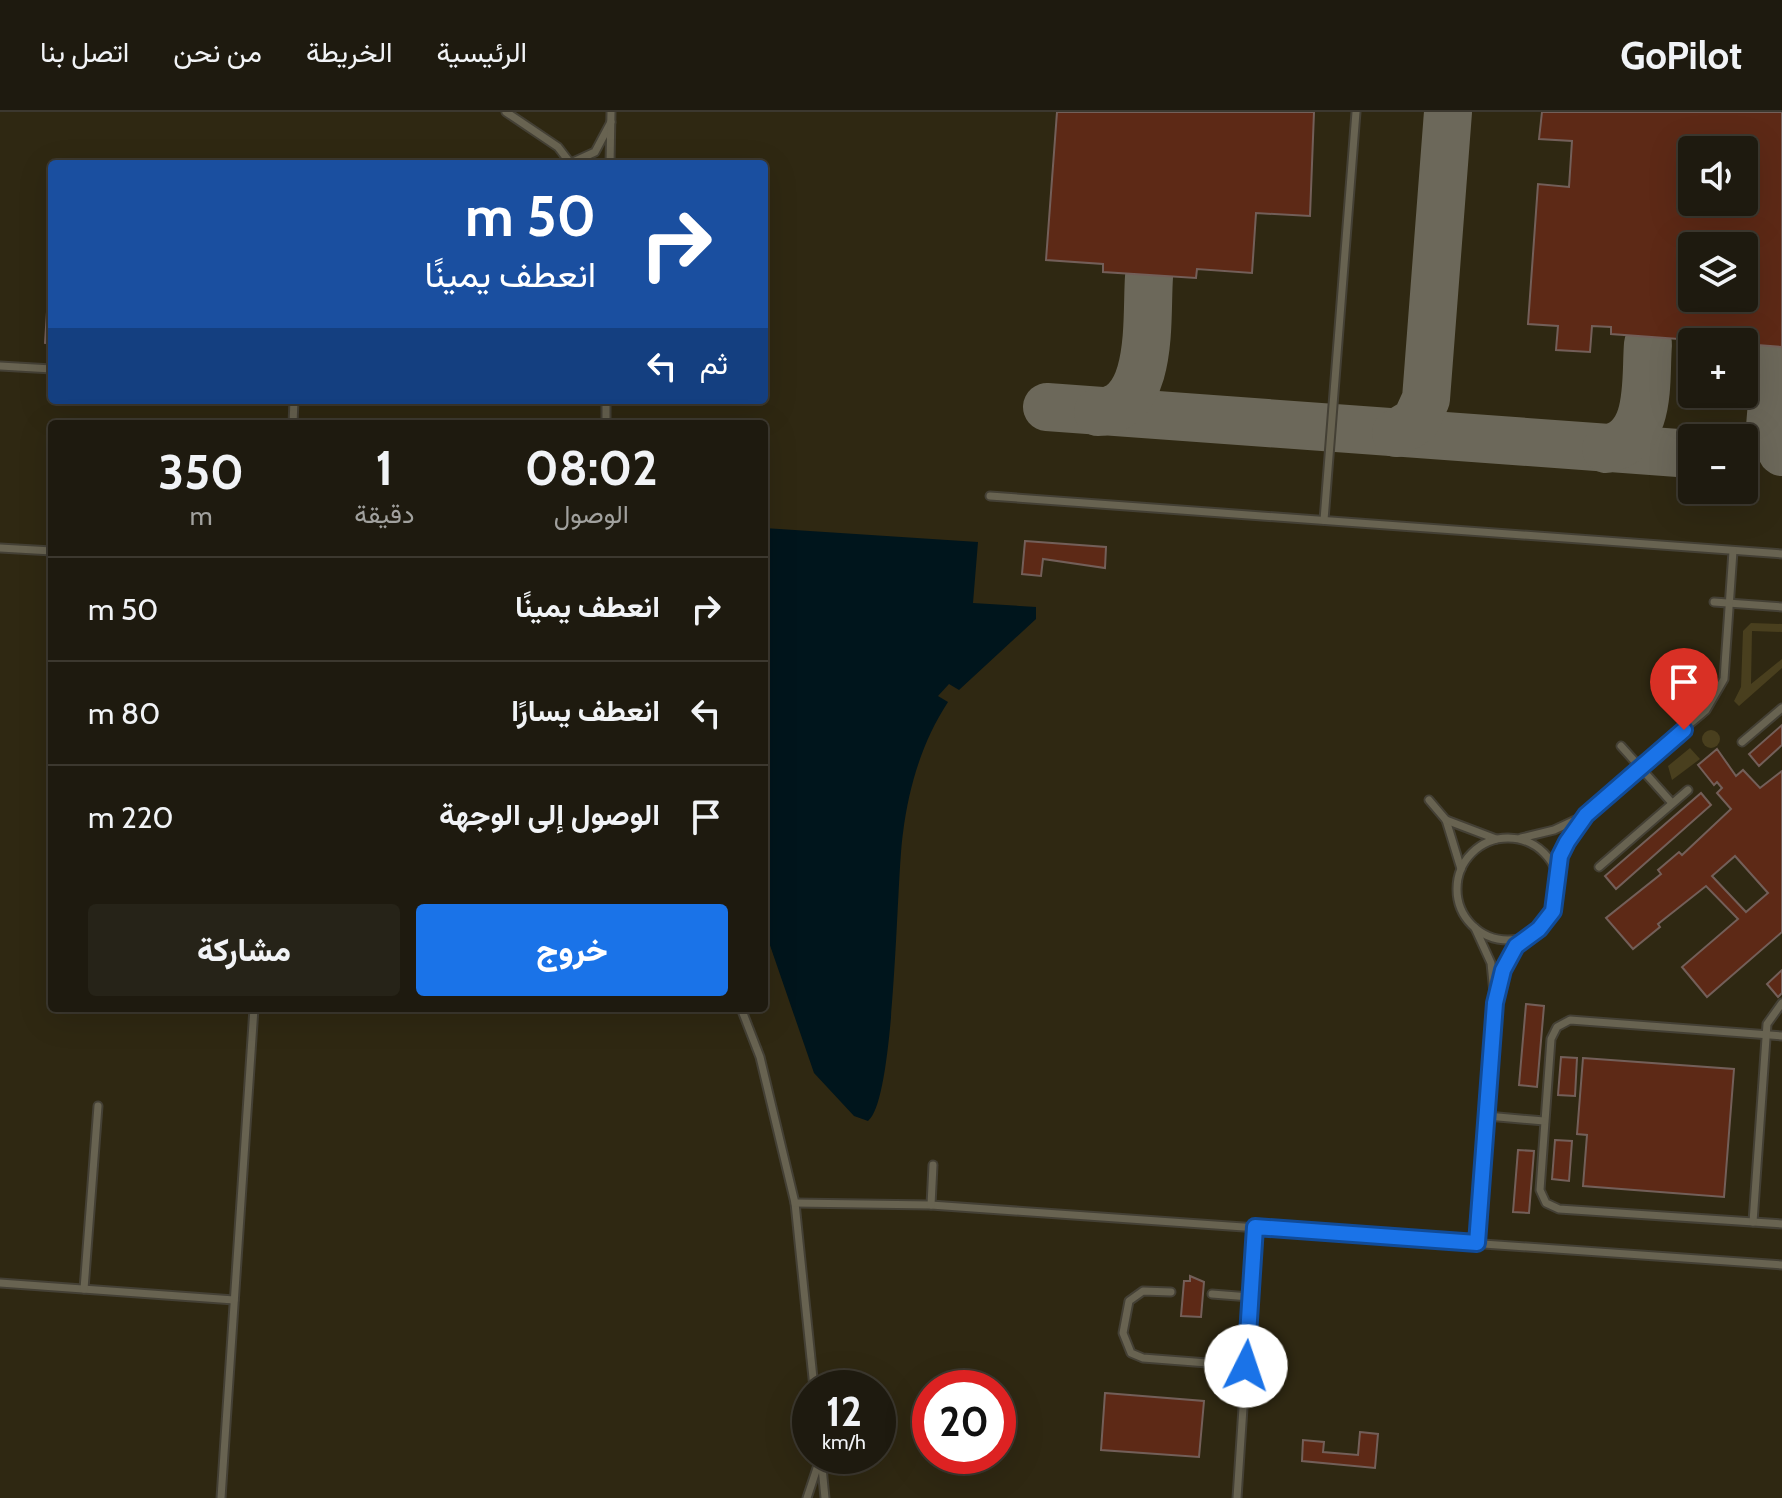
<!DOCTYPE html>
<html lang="ar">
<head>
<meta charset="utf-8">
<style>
	:root { --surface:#1e1a0f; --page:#262318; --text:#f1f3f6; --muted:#a1a19e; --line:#3c382f; --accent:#1a73e8 }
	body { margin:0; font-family:Cabin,Vazirmatn,sans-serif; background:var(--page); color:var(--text); direction:rtl; height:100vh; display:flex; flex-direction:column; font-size:30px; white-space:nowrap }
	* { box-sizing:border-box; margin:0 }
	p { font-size:26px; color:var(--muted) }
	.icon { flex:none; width:44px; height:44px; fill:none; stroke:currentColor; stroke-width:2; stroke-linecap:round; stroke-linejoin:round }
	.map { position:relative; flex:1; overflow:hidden; direction:ltr }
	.panel { position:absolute; left:48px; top:308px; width:720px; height:592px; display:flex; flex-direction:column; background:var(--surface); border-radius:8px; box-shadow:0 8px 32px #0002,0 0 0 2px var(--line); direction:rtl }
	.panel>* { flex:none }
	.top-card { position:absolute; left:48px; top:48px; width:720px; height:244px; border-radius:8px; box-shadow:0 8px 32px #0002,0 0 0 2px var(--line); direction:rtl; background:#1a4fa0; color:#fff; overflow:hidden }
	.fabs { position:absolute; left:1678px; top:24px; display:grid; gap:16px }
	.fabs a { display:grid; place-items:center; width:80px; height:80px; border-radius:8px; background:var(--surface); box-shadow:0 8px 32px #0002,0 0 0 2px var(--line); font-size:40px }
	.speed { position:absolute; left:792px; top:1258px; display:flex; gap:16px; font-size:40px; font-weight:700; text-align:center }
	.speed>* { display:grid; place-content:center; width:104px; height:104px; border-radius:50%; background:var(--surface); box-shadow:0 8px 32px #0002,0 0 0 2px var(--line); line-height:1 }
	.speed small { font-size:20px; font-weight:400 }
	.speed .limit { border:12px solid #d22; background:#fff; color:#111 }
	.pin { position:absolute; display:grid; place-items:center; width:68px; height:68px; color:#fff; margin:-82px -34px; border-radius:50% 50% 50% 0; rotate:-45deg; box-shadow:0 0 8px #0007 }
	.pin .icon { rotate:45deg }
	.me { position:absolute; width:88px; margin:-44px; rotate:4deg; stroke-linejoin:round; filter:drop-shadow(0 0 6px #0008) }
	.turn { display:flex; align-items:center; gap:28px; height:168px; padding:0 40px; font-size:36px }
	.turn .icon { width:104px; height:104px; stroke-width:2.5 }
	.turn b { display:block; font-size:56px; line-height:68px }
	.then { display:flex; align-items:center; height:76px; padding:0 40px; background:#0003; gap:16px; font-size:30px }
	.eta { display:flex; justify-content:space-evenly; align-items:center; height:136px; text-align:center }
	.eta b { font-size:48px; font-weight:800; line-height:56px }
	.primary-button { display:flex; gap:16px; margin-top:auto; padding:16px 40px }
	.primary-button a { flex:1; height:92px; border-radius:8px; background:var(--accent); color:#fff; font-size:32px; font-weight:800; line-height:92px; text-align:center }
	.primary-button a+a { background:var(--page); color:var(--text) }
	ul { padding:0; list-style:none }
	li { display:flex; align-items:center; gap:24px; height:104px; padding:0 40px; border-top:2px solid var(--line) }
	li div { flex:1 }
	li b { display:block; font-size:30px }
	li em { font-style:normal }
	header { display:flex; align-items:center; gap:48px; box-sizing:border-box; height:112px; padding:0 40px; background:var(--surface); border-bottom:2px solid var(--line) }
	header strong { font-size:38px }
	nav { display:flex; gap:44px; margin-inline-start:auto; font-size:28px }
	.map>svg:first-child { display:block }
	.built { fill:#2f2812; fill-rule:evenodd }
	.green { fill:#493f1e }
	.water { fill:#00151c }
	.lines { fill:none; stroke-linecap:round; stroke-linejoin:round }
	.taxiway { stroke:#6c685a; stroke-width:48 }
	.building { fill:#5d2916; stroke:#735f59; stroke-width:2; fill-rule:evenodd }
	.lane-casing { stroke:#444035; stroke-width:11 }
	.lane { stroke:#686351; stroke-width:7 }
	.route-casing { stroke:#114b97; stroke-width:20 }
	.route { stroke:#1a73e8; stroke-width:14 }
</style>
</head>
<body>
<header>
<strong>GoPilot</strong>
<nav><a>الرئيسية</a><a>الخريطة</a><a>من نحن</a><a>اتصل بنا</a></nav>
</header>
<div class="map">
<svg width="1782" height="1386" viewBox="0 0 1782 1386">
	<rect width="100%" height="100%" fill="#282314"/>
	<path class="built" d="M0,0H1782V1386H0ZM1692,38H1744V90H1692ZM52,52H764V288H52ZM1692,134H1744V186H1692ZM1692,230H1744V282H1692ZM52,312H764V896H52ZM1692,326H1744V378H1692ZM810,1276H878V1344H810ZM930,1276H998V1344H930Z"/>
	<g class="green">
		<path d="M1751,511L1782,512V520L1752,519L1751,572L1782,547V556L1739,594L1734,589L1741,575L1743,519Z"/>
		<circle cx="1711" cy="627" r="9"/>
		<path d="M1690,636L1700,647L1672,668L1668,654Z"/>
	</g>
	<path class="water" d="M764,416L978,430L973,491L1036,495V507L959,578L949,572L938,584L948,590C922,630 909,674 903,721C896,769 896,987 868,1009L854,1004L814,961L764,816Z"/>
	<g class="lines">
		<g class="taxiway">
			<path d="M1776,241L1770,315L1782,340"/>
			<path d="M1047,295L1692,342"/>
			<path d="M1098,300C1155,298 1146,207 1149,165"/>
			<path d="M1396,321L1416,309L1426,287L1448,0"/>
			<path d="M1606,337C1653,328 1645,269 1648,232"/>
		</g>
	</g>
	<g class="building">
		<path d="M1057,0H1314L1310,104L1256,101L1252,161L1197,157L1196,166L1103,160V152L1046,148Z"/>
		<path d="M1542,0H1782V235L1744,232L1739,230L1740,225L1706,222V229L1611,222V215L1592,214L1590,240L1556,238L1558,214L1528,212L1538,72L1569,75L1572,29L1539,27ZM1692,38H1744V90H1692ZM1692,134H1744V186H1692Z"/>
		<path d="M47,200H52V232L45,231Z"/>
		<path d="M1025,429L1106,435L1105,456L1043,447L1041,464L1022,462Z"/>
		<path d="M1782,613V633L1759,654L1749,642Z"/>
		<path d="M1717,637L1736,664L1743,658L1760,676L1782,659V820L1707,885L1682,855L1738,807L1706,774L1658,812L1660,815L1633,837L1606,806L1661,762L1658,758L1679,740L1682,743L1731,697L1717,681L1722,676L1717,670L1714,673L1698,653ZM1735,744L1768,781L1746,800L1712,764Z"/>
		<path d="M1701,681L1711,693L1616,777L1605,764Z"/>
		<path d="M1782,858V881L1778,885L1767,872Z"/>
		<path d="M1526,892L1544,894L1537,975L1519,973Z"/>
		<path d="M1561,945L1577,946L1575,984L1558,983Z"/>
		<path d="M1583,946L1734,957L1724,1085L1583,1074L1587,1023L1577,1022Z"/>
		<path d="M1555,1028L1572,1029L1569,1069L1552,1067Z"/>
		<path d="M1518,1038L1534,1039L1529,1101L1513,1100Z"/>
		<path d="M1190,1164L1204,1170L1201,1205L1181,1204L1184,1169H1190Z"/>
		<path d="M1105,1281L1204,1289L1199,1345L1101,1338Z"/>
		<path d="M1360,1320L1378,1322L1375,1356L1302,1349L1303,1328L1324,1330L1323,1340L1358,1343Z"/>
	</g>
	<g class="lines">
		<defs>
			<g id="lane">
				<path d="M506,0L558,35L571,52"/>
				<path d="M571,51L595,40L611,10"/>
				<path d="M610,52L611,0"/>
				<path d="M0,254L52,257"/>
				<path d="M293,312L294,288"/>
				<path d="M606,312V288"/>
				<path d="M990,384L1782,442"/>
				<path d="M1324,408L1356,0"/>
				<path d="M0,436L52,439"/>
				<path d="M1714,490L1782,495"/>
				<path d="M1742,630L1782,596"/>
				<path d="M1621,634L1672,691"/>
				<path d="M1429,688L1446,708L1461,757"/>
				<path d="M1446,708L1496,727"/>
				<path d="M1521,726L1554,718L1584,704"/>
				<circle cx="1508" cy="777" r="51"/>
				<path d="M1599,755L1688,678"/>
				<path d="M1557,764C1568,699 1657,641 1706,598L1724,567L1733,439"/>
				<path d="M1475,816L1491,851L1495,891L1477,1131"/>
				<path d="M1496,885L1509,846L1525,826"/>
				<path d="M741,896L760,945L795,1091L814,1276"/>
				<path d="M1782,924L1570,908L1557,915L1551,927L1540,1078L1546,1091L1559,1097L1782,1112"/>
				<path d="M1487,1004L1544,1009"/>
				<path d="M795,1091L931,1093L1782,1153"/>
				<path d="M931,1093L933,1053"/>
				<path d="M1753,1110L1767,912L1782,891"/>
				<path d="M0,1171L234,1188"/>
				<path d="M84,1177L98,994"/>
				<path d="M1171,1180L1143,1179L1129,1189L1123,1221L1131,1241L1143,1246L1246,1254"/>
				<path d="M1212,1182L1250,1185"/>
				<path d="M821,1345L825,1386"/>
				<path d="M221,1386L254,896"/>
				<path d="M807,1386L821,1344"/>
				<path d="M1237,1386L1255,1115"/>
			</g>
		</defs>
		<use href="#lane" class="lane-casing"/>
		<use href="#lane" class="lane"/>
	</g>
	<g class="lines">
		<defs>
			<path id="route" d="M1246,1254L1255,1115L1477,1131L1495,891L1503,858L1516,834L1539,817L1553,799L1560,744L1567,730L1586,703L1684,618"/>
		</defs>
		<use href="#route" class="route-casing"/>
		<use href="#route" class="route"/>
	</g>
</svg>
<div class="fabs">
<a><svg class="icon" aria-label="sound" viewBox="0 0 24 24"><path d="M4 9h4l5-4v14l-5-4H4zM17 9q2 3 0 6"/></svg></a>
<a><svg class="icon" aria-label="layers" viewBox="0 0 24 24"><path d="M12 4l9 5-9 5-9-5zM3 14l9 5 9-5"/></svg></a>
<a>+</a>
<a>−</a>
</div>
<div class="speed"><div>12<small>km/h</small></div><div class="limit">20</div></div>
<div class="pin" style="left:1684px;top:618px;background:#d93025"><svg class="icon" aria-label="arrive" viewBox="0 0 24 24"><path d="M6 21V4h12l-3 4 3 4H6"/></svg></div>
<svg class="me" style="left:1246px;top:1254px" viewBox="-20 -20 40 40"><circle r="19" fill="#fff"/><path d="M0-13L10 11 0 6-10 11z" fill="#1a73e8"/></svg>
<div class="top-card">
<div class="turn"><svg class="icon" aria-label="right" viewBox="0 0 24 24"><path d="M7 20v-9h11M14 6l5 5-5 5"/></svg><div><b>50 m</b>انعطف يمينًا</div></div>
<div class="then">ثم<svg class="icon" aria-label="left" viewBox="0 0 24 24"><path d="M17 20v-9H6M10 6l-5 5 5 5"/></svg></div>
</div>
<section class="panel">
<div class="eta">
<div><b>08:02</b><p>الوصول</p></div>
<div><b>1</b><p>دقيقة</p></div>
<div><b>350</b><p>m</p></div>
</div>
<ul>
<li><svg class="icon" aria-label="right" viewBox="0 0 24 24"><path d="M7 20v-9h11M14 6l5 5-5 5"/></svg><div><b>انعطف يمينًا</b></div><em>50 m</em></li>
<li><svg class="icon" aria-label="left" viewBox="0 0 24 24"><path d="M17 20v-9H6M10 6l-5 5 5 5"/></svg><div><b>انعطف يسارًا</b></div><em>80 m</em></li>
<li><svg class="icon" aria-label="arrive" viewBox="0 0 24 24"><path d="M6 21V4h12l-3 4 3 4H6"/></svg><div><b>الوصول إلى الوجهة</b></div><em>220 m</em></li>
</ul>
<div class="primary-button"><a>خروج</a><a>مشاركة</a></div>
</section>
</div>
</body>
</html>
